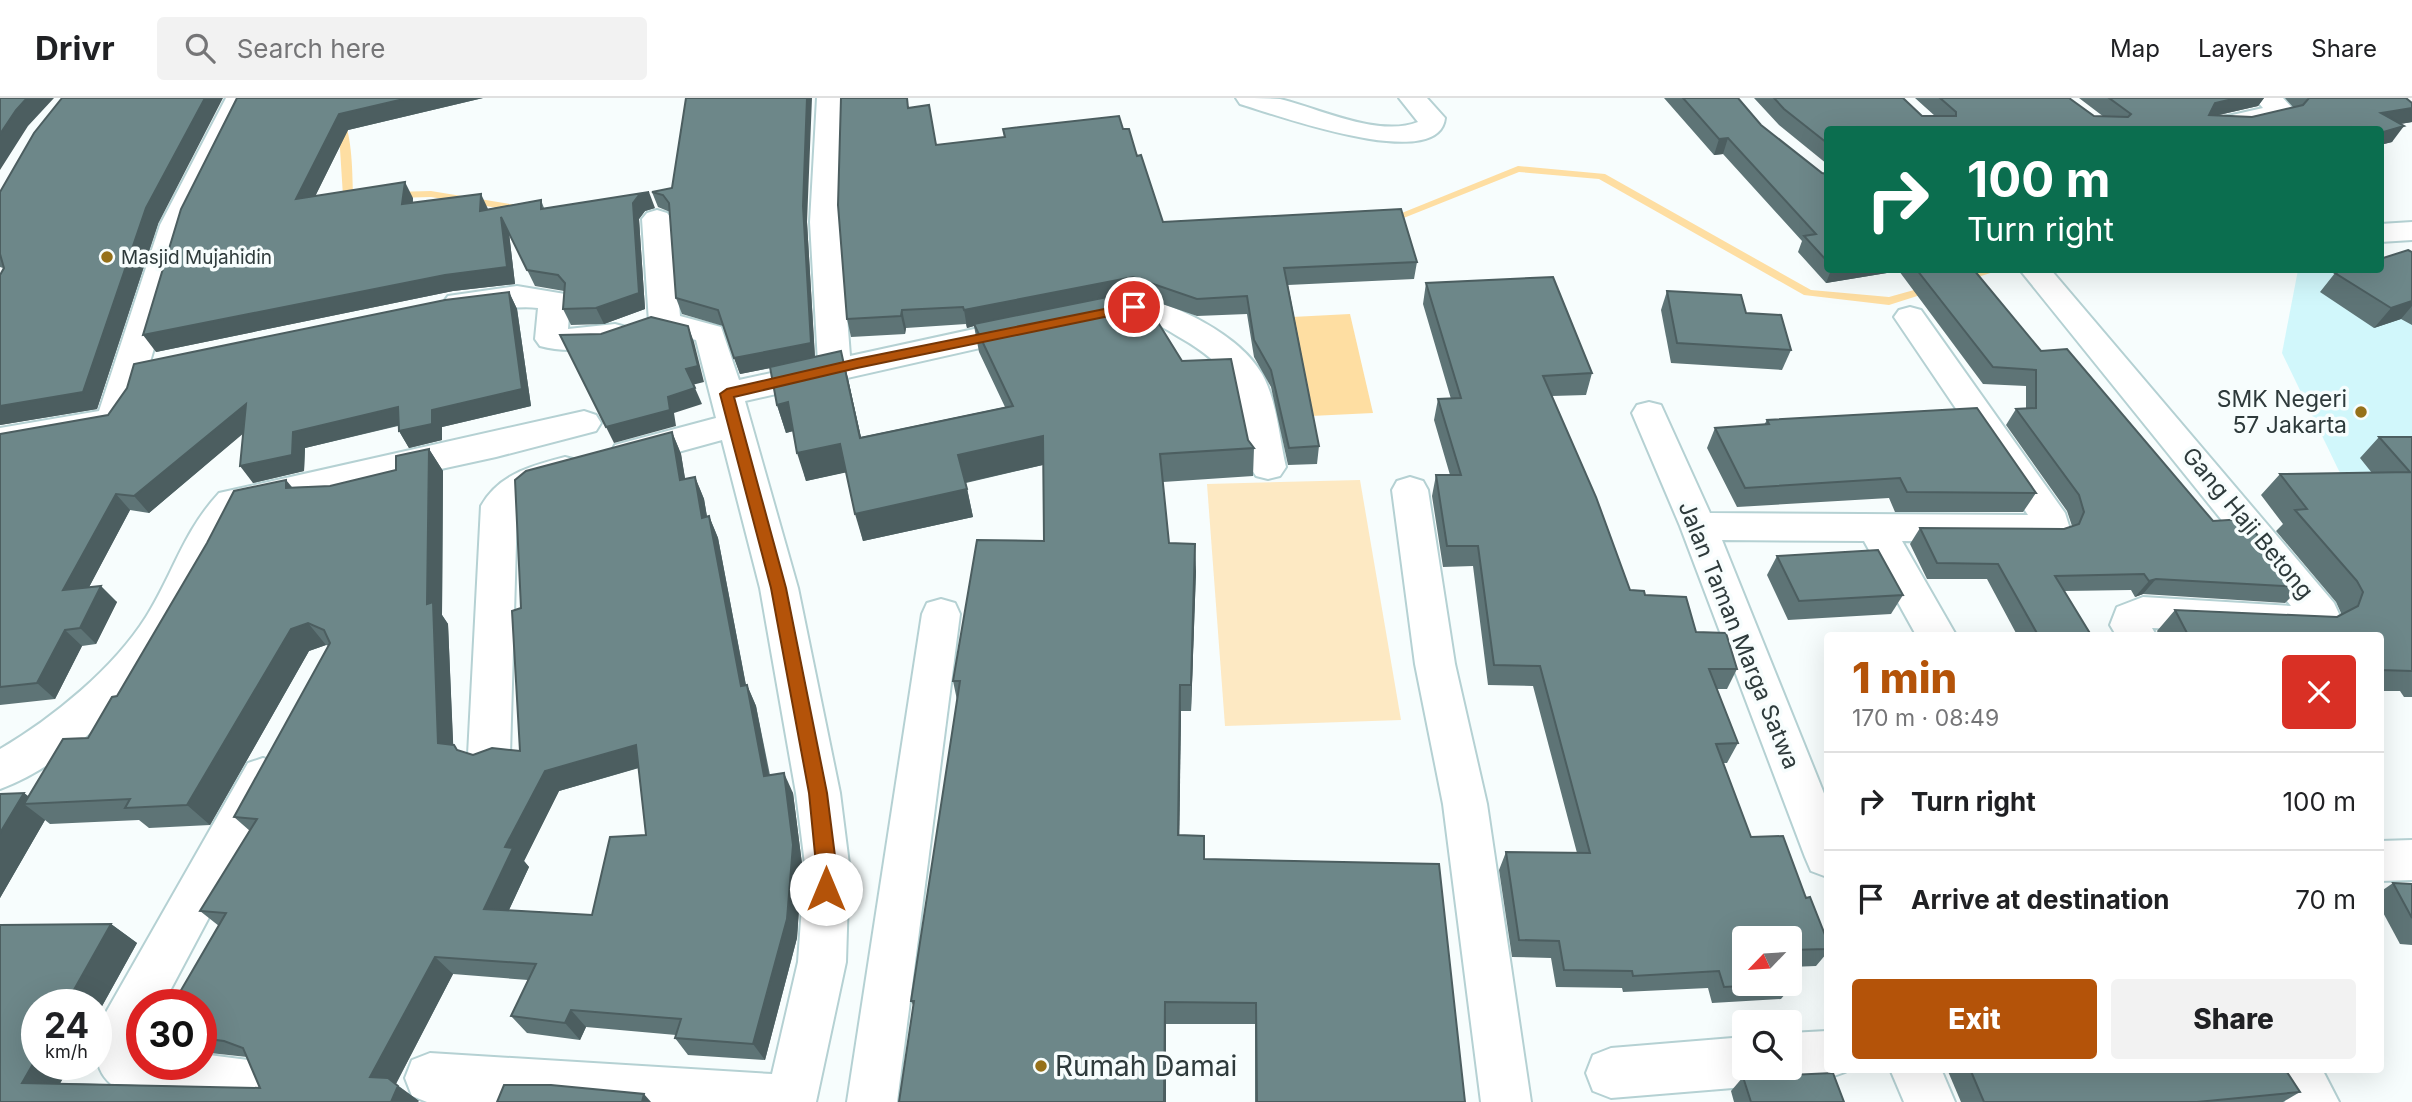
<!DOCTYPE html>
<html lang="en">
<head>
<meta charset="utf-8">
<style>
	:root { --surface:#fff; --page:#f2f2f2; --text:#202124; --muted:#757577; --line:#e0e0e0; --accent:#b45309 }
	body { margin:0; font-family:Inter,sans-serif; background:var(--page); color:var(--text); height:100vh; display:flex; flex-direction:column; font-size:26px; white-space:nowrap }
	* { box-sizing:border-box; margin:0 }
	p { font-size:23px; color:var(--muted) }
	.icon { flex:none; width:38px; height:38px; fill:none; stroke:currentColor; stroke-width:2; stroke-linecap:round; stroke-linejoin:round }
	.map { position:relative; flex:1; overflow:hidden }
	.drawer { position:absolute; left:1824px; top:534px; width:560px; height:441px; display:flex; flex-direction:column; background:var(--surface); border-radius:7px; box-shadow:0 7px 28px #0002 }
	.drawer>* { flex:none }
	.guide { position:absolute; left:1824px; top:28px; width:560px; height:147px; border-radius:7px; box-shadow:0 7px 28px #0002; background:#0b6e4f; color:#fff; overflow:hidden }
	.needle { width:46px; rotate:245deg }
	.controls { position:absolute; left:1732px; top:828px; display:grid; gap:14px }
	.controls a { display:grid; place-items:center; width:70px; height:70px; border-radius:7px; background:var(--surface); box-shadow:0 7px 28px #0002; font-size:35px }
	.speed { position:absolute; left:21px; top:891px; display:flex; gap:14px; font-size:35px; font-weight:700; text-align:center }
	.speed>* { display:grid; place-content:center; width:91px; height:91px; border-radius:50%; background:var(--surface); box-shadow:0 7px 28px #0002; line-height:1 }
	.speed small { font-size:18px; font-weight:400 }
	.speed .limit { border:10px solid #d22; background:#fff; color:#111 }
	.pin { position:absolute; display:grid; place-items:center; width:60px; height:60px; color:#fff; margin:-30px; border:4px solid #fff; border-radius:50%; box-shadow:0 2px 7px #0007 }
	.me { position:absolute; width:77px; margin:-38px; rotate:0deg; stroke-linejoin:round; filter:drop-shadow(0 0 5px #0008) }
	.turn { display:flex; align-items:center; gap:24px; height:147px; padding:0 28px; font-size:32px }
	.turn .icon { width:91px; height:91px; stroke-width:2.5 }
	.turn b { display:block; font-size:49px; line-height:60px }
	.round { display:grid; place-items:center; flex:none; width:74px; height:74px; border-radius:7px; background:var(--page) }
	.summary { display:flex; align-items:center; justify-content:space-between; height:119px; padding:0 28px }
	h1 { font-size:42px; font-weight:800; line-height:52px; color:var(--accent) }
	.primary-button { display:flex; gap:14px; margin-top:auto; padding:14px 28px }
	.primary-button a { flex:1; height:80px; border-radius:7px; background:var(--accent); color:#fff; font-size:28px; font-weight:800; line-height:80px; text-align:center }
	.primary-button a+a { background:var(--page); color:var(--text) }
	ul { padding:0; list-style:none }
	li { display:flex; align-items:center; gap:21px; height:98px; padding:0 28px; border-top:2px solid var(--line) }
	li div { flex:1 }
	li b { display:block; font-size:26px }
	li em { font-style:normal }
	header { display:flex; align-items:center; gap:42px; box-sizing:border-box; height:98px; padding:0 35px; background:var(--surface); border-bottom:2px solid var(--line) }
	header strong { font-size:33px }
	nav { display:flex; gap:38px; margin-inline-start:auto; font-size:24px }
	.search { width:490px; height:63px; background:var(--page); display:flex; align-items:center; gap:18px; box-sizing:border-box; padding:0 24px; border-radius:7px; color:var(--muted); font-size:26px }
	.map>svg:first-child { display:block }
	.built { fill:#d1f7fb }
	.green { fill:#fde9c3 }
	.water { fill:#fedea2 }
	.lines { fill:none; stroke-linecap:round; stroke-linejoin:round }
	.stream { fill:#fedea2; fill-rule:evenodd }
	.minor-casing { stroke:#b5d1d3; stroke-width:4 }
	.minor { fill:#fff; fill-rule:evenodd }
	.wall { fill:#5e7476; fill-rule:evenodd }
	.shaded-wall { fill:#4c5e60 }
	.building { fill:#6d8789; stroke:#4c5e60; stroke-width:2; fill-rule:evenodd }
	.route { fill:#b45309; stroke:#753606; stroke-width:2 }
	.poi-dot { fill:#96711a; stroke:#f7fdfd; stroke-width:2.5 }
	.labels { text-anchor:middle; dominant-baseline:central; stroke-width:7; stroke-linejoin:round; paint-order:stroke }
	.far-poi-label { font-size:19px; fill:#2e3a3b; stroke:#f7fdfd; text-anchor:start }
	.poi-label { font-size:23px; fill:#2e3a3b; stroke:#f7fdfd; text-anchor:end }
	.street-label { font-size:23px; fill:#2e3a3b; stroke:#f7fdfd }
	.near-poi-label { font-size:28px; fill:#2e3a3b; stroke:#f7fdfd; text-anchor:start }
</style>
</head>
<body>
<header>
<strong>Drivr</strong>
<div class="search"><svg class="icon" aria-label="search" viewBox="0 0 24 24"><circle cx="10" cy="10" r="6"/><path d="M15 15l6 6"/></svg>Search here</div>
<nav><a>Map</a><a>Layers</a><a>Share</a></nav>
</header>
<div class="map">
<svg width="2412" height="1004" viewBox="0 0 2412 1004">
	<rect width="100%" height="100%" fill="#f7fdfd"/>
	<path class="built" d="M2412,170V457L2339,373L2282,255L2298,172Z"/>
	<path class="green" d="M1360,382L1401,622L1225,628L1207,386Z"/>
	<path class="water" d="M1350,216L1373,315L1311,318L1292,219Z"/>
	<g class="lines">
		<g class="stream">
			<path d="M325,0H335C352,30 352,61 353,95H366V99L348,101L343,98L339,35Z"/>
			<path d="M1518,68L1605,76L1811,192L1889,199L1932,187L1938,190L1936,192L1889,207L1804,197L1599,81L1519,74L1391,125L1387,126L1382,123Z"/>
			<path d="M431,93L522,108L527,111L522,114L431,99L393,100L388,97L393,94Z"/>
			<path d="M1983,172H2000L1962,184L1956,181Z"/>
		</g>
		<defs>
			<g id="minor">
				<path d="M226,0H252L190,127L138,305L122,331L0,354V330L99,313L160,127Z"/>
				<path d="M817,0H843L840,124L850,258L1029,219L1040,222L1045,229L1040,236L1029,239L745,303L798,490L840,695L849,766L846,864L816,1004H427L412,998L405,980L412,962L430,955L772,976L798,864L805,766L796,695L760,490L722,342L627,368L615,365L610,356L615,347L716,320L696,242L654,231L649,224L642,121L647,115L657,112L667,115L672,121L680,218L721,229L739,282L818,265L810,124Z"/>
				<path d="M1236,0C1250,0 1266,0 1280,1C1318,10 1379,40 1418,24L1399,0H1427L1445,20C1439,77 1271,15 1240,6Z"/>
				<path d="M2254,0H2283L2296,14L2292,20L2241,32H2202L2206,23L2263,10Z"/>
				<path d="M2412,124V142L2380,144V126Z"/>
				<path d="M2020,172H2051L2334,505L2339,516L2334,527L2316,537L2152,530L2156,537H2116L2110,527L2117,509L2143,499L2291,508Z"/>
				<path d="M517,188L565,196L570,203L568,231L615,226L626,229L631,236L626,243C598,251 568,256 540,248L535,241L538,210C508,206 476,219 448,212L443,205L448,198Z"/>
				<path d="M1131,199C1172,202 1241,238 1262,276C1277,303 1279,339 1286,369L1280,378L1268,381L1256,378L1250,369C1237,302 1245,276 1179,239C1166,231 1150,221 1135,219C1118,217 1104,226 1087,222L1082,215L1087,208Z"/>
				<path d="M1910,209L1921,212L2065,415L2070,431L2065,441L2052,444L1902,443L1956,537H1916L1864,443L1722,442L1827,703V779L1811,773L1805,759L1680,428L1632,315L1637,307L1649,304L1661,307L1710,415L2028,417L1894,219L1899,212Z"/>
				<path d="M584,313L596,317L601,325L596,333L496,359L244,414C211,451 200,499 175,540C139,597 64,668 0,691V651C52,621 114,570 146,519C173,476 183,434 219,395Z"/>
				<path d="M565,359L577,362L583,371L577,380L540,392L517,410L510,657L504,670L489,675L474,670L468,657L481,408C499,376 531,368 565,359Z"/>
				<path d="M1410,379L1423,383L1428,392L1455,566L1487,706L1531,1004H1481L1443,706L1415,566L1392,392L1397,383Z"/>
				<path d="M941,501L955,505L960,516L897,1004H847L922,516L927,505Z"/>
				<path d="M263,660L278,665L284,678L163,906H142V966H201V956L248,962L266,969L282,1004C245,1004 139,1004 111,986C90,968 95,938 105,916L248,665Z"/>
				<path d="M2412,742V782L2380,783V743Z"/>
				<path d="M1827,933V971H1846L1845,974C1820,984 1797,987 1772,977L1769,970H1790V935Z"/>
				<path d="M1745,939V970H1768L1763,981L1745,989L1611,1000L1593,993L1586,975L1593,957L1611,950Z"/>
				<path d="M1890,971H1941L1955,1004H1904Z"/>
				<path d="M2268,971H2322L2339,1004H2285Z"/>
			</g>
		</defs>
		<use href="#minor" class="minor-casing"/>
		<use href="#minor" class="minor"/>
	</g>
	<g class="wall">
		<path d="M237,0H483L348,32L315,98L413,100V105L488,111L541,102L544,110H655L645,113L639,121L645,211L604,226L571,227L563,211L564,193L535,188L509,135L515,186L453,193L156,254Z"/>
		<path d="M1664,0H1738L1761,27L1822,75L1827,76V172H1974L2041,253L2213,423L2301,489L2285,505L2143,496L2135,499L2131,492L2064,493L2091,537H2017L1987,481H1927L1910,446L1920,430L2064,431L2072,428L2067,413L2006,327L2016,311H2026V288L1983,286L1899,173L1826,185L1798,154L1802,143L1723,56L1714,57Z"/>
		<path d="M1754,0H1903L1922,18H1935L1915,0H2069L2094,18L2104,19L2079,0H2264L2258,8L2219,17L2252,19L2293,9L2285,0H2406L2412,5V24L2400,26L2392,44L2380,47V32H1827V66L1779,27Z"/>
		<path d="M909,10L936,47L1004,39L1003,31H1123L1137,58L1163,124L1417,164L1414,181L1288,187L1319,348L1317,366L1288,367L1271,289L1254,259L1247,216L1197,218L1142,199L1182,263L1248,342L1254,350L1253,378L1163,384L1169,445L1196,473L1191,613H1181L1179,737L1465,1004H1255V926H1166L913,907L911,903L957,602L953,583L1044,443L1043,367L966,385L973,419L863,443L846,374L806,383L793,333L786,335L777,307L771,270L740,276L723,228L682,216L676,200L670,114L658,109L652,94L807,124L815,259L841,253L848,281L861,339L1005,309L979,254L974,228L967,230L966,226L906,230L905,236L851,239L847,221Z"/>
		<path d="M0,94L158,126L97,311L0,327V177L3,170L0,169Z"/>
		<path d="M2412,154V227L2401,221L2374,230L2320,194L2335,175Z"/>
		<path d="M1426,185L1592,275L1586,297L1552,298L1630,492L1645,497L1696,534L1737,571L1727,591H1717L1738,645L1727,665H1723L1751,739L1806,800L1827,842V855L1816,868L1790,869V840H1745L1794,885L1781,901L1712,905L1708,890L1623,894L1622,890L1556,889L1551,860L1512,859L1499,772L1506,754L1577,755L1533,588L1488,587L1473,468L1443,469L1432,398L1436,377H1450L1434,322L1438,301H1451L1423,206Z"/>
		<path d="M1667,193L1746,215L1791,252L1782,272L1671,265L1661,212Z"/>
		<path d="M509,194L517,211L531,308L442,329V342L409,350L399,333L398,328L305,350L304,373L253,385L243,335L149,415L130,412L89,489L117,504L96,546L82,548L55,601L0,607V336L108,317Z"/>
		<path d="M1767,322L2036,395L2023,414H1895L1889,400L1737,409L1707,350L1715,330L1764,327Z"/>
		<path d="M672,334L681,356L685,381L695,379L704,401L707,419L709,418L718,440L746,587H747L756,608L770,677L793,695L802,766L797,840L765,962L688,957L675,940L676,937L586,929L580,942L527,935L511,918L528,882L453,876L396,986L419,1003L0,1004L111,826L137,845L96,919V906L71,966L60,985L260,990L247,959L201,954V906L219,828L200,813L250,733L234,719L329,548L326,547L309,553L210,727L149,730L139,722L50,726L45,722L0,800V696L24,695L29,699L88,640L117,598L286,382L292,389L330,388L396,372L429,351L443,373L442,517L448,526L453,647L459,653L473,657L520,653L521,510ZM639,670L646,737L592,817L509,812L529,769L524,763L559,693Z"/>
		<path d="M2379,339H2412V599H2404L2400,593H2380V537H2159L2157,533L2175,512L2337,519L2340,517L2341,515L2336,504L2276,433L2283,426L2261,397L2280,376L2372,375L2360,360Z"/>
		<path d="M1777,458L1903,497L1891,516L1788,522L1767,477Z"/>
		<path d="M2393,785L2412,786V847L2400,846L2380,809V794Z"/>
		<path d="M1947,971H2285L2300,994L2283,1004H1961Z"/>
		<path d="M1743,979L1844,1004H1734L1731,993Z"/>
	</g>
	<g class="shaded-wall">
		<path d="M27,0H54L28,28L0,72V36L16,12Z"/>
		<path d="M205,0H223L158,126L97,311L0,327V308L146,110Z"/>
		<path d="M408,0H483L348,32L306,117L296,101L339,16Z"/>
		<path d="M807,0H812L807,124L815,261L740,276L734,260L803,108Z"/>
		<path d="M2237,0H2264L2258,8L2205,20L2215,5Z"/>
		<path d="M2412,10V24L2370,31L2381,15Z"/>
		<path d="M2404,28L2392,44L2380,47V35Z"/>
		<path d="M1728,40L1723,56L1714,57L1719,41Z"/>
		<path d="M405,84L413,100L410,122L402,106Z"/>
		<path d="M649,94L655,110L645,113L639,121L645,211L604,226L596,210L633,105L639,97Z"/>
		<path d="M481,96L489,113H480Z"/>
		<path d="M501,119L509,135L515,186L453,193L156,254L143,237Z"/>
		<path d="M1831,172H1900L1899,173L1826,185Z"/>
		<path d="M1133,179V196L974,226V228L967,230L964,212Z"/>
		<path d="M509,194L517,211L531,308L442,329V342L409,350L399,333L432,312Z"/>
		<path d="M2412,203V208L2401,221L2374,230L2391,210Z"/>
		<path d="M902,212L906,230L905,236L901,218Z"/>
		<path d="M688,228L694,244L704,284L692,287L686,271Z"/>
		<path d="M841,253L848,281L867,367L860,340Z"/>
		<path d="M695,290L702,306L674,315L676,328L614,345L606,329L668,299Z"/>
		<path d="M788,304L797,332L786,335L777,307Z"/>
		<path d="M246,306L258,323L149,415L134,398Z"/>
		<path d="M398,309L408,325L305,350L304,373L253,385L240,368L293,334Z"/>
		<path d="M672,334L681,356L689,404L680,382Z"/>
		<path d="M1043,338L1047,366L963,385L958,357Z"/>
		<path d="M840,346L848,374L806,383L797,355Z"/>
		<path d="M429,351L443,373L442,517L448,526L454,665L438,645L427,506Z"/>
		<path d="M695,379L704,401L711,442L702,420Z"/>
		<path d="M286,382L302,404L286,390Z"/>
		<path d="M967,391L973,419L863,443L855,416Z"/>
		<path d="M116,396L130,412L79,508L63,492Z"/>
		<path d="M709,418L718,440L750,609L741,588Z"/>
		<path d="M1195,446L1196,473L1191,613V587Z"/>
		<path d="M2156,481L2143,496L2135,499L2149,483Z"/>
		<path d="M101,488L117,504L96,546L80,530Z"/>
		<path d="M308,525L326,547L309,553L210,727L187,707L291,531Z"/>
		<path d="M65,532L82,548L55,601L37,585Z"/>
		<path d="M747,587L756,608L773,698L764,678Z"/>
		<path d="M1180,587L1181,613L1179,762L1178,737Z"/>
		<path d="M636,647L648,667L559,693L524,763L529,769L501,829L484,811L505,749L545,673Z"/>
		<path d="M784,675L793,695L802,766L797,840L765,962L753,946Z"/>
		<path d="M24,695L37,705L24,706L45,722L0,800V735Z"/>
		<path d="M111,826L137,845L96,919V906H66Z"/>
		<path d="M435,859L453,876L391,995L370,979Z"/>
		<path d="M1165,904L1166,926V1004H1164Z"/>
		<path d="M571,912L586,929L580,942L565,925Z"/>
		<path d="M37,959V966H71L52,1000L22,985Z"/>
		<path d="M398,988L419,1003L418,1004H391Z"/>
		<path d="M644,996L651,1004H642Z"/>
	</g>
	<g class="building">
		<path d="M0,0H27L16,12L0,36Z"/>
		<path d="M62,0H205L146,110L83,294L0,308V177L4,170L0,156V94L34,35Z"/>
		<path d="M237,0H408L339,16L296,101L405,84L402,106L481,96L480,113L541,102V111L649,94L639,97L633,105L639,195L596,210L563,211L565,185L558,177L527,172L501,119L507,169L445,177L143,237L181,111Z"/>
		<path d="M686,0H807L803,108L811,245L734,260L718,212L676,200L669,105L663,97L652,94L672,90Z"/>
		<path d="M841,0H907L908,10L929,7L936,47L1005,39L1003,31L1119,18L1123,31H1129L1137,58L1141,57L1163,124L1401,111L1417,164L1284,170L1319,348L1289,350L1271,272L1254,242L1247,198L1197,201L1133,179L964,212L963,209L902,212L901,218L847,221L838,107Z"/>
		<path d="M1683,0H1738L1761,27L1822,75L1827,76V163L1804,138L1816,136L1728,40L1719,41Z"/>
		<path d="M1774,0H1903L1922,18H1956V14L1940,0H2069L2094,18L2128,19L2131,16L2109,0H2237L2215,5L2209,17L2252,19L2303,7L2309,0H2406L2412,5V10L2381,15L2404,28L2380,35V32H1827V45L1784,11Z"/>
		<path d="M2408,152L2412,154V203L2391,210L2335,175L2345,172H2380V161Z"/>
		<path d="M1917,172H1974L2041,253L2067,251L2213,423L2244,421L2301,489L2156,481L2149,483L2144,476L2055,478L2091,537H2038L1998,466L1937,465L1920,430L2064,431L2079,426L2084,414L2079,397L2016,311L2036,310V272L1993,269Z"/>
		<path d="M1553,179L1592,275L1543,278L1596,399L1630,492L1644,493L1645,497L1686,499L1696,534L1726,535L1737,571H1709L1738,645L1716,646L1751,739L1783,738L1806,800L1810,799L1827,842V851L1790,852V840H1745V886H1782L1724,889L1719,873L1633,878L1632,873L1564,872L1559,843L1519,842L1506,754L1590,755L1540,568L1494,567L1478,448H1447L1436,377H1461L1438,301L1461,300L1426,185Z"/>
		<path d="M1667,193L1741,197L1746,215L1781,217L1791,252L1677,245Z"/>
		<path d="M509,194L522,291L432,312V326L399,333L398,309L293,334L292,357L240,368L246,306L134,398L116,396L63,492L101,488L80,530L65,532L37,585L0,589V336L108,317L127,290L134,266L445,202Z"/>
		<path d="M1132,194L1141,197L1182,263L1231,261L1248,342L1254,350L1160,356L1169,445L1195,446L1191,587H1180L1178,737L1204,738V761L1439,766L1465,1004H1257L1256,905L1165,904L1164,1004H899L914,903H911L960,583H953L977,442L1044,443L1043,338L958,357L967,391L855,416L840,346L797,355L788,304L777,307L770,269L841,253L860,340L1013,308L974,226Z"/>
		<path d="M651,219L688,228L698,268L686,271L695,290L668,299L670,312L606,329L560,237L601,236Z"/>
		<path d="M1977,310L2036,395L1907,394L1900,380L1745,390L1715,330L1769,326L1767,322Z"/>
		<path d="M672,334L680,382L695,379L702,420L709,418L741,588L747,587L764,678L784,675L793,747L787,821L753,946L675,940L681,921L571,912L565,925L511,918L536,866L435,859L370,979L388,980L398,988L391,1004H0V827L111,826L66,906H37V959L22,985L260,990L243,950L224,943L201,940V906H173L226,815L200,813L257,721L234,719L330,545L324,532L308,525L291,531L187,707L125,710L130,701L24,706L63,641L88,640L112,599L117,598L207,445L234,393L286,382V390L330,388L396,372V358L429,351L427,506L433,504L438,645L454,647L457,652L473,657L492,650L520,653L512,513L521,510L515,382L526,373ZM636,647L646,737L610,739L592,817L484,811L513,750L505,749L545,673Z"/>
		<path d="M2379,339H2412V573L2380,572V537H2188L2175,512L2337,519L2358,508L2363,494L2357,483L2295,412L2307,411L2280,376L2410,374Z"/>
		<path d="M1878,452L1903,497L1799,503L1777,458Z"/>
		<path d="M24,695L0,735V696Z"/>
		<path d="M2393,785L2412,786V820Z"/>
		<path d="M1790,875L1794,885H1790Z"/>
		<path d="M1970,971H2285L2300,994L2197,1004H1984Z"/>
		<path d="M1833,975L1844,1004H1751L1743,979Z"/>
		<path d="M504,987H551L644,996L642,1004H497Z"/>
	</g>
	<path class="route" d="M1134,205L1140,209L1138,212L857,270L734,299L786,490L827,695L836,766L832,797L826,799L819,797L809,695L771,490L720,296L727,291L857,261Z"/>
	<g class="poi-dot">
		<circle cx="107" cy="159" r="7"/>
		<circle cx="2361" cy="314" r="7"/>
		<circle cx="1041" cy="968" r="7"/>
	</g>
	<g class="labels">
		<g class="far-poi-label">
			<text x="121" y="159">Masjid Mujahidin</text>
		</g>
		<g class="poi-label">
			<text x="2347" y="301">SMK Negeri<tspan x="2347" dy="26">57 Jakarta</tspan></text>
		</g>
		<g class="street-label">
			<text transform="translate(2248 425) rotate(50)">Gang Haji Betong</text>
			<text transform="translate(1739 537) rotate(68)">Jalan Taman Marga Satwa</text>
		</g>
		<g class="near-poi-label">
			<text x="1055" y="968">Rumah Damai</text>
		</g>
	</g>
</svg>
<div class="controls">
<a><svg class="needle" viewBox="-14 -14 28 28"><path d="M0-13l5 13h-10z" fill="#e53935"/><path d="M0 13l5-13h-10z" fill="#757577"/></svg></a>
<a><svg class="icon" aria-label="search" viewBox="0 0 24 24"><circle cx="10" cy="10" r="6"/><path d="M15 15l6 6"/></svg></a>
</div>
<div class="speed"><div>24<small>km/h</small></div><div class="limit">30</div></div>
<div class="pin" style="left:1134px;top:209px;background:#d93025"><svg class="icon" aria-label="arrive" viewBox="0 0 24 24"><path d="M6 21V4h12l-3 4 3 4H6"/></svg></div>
<svg class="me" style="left:826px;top:791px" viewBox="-20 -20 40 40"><circle r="19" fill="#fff"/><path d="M0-13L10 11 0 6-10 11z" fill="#b45309"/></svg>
<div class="guide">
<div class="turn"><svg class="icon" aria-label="right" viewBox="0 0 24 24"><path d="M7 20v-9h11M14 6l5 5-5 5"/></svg><div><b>100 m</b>Turn right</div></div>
</div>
<section class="drawer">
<div class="summary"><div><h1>1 min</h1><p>170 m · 08:49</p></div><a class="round" style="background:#d93025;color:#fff"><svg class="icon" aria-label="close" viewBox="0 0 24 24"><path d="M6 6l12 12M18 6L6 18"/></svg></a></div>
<ul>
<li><svg class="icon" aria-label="right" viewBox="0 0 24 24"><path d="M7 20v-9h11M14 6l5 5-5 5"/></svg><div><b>Turn right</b></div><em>100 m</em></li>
<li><svg class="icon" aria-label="arrive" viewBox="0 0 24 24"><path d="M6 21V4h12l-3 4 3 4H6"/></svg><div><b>Arrive at destination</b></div><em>70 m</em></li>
</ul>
<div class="primary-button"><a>Exit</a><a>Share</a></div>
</section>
</div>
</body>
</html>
